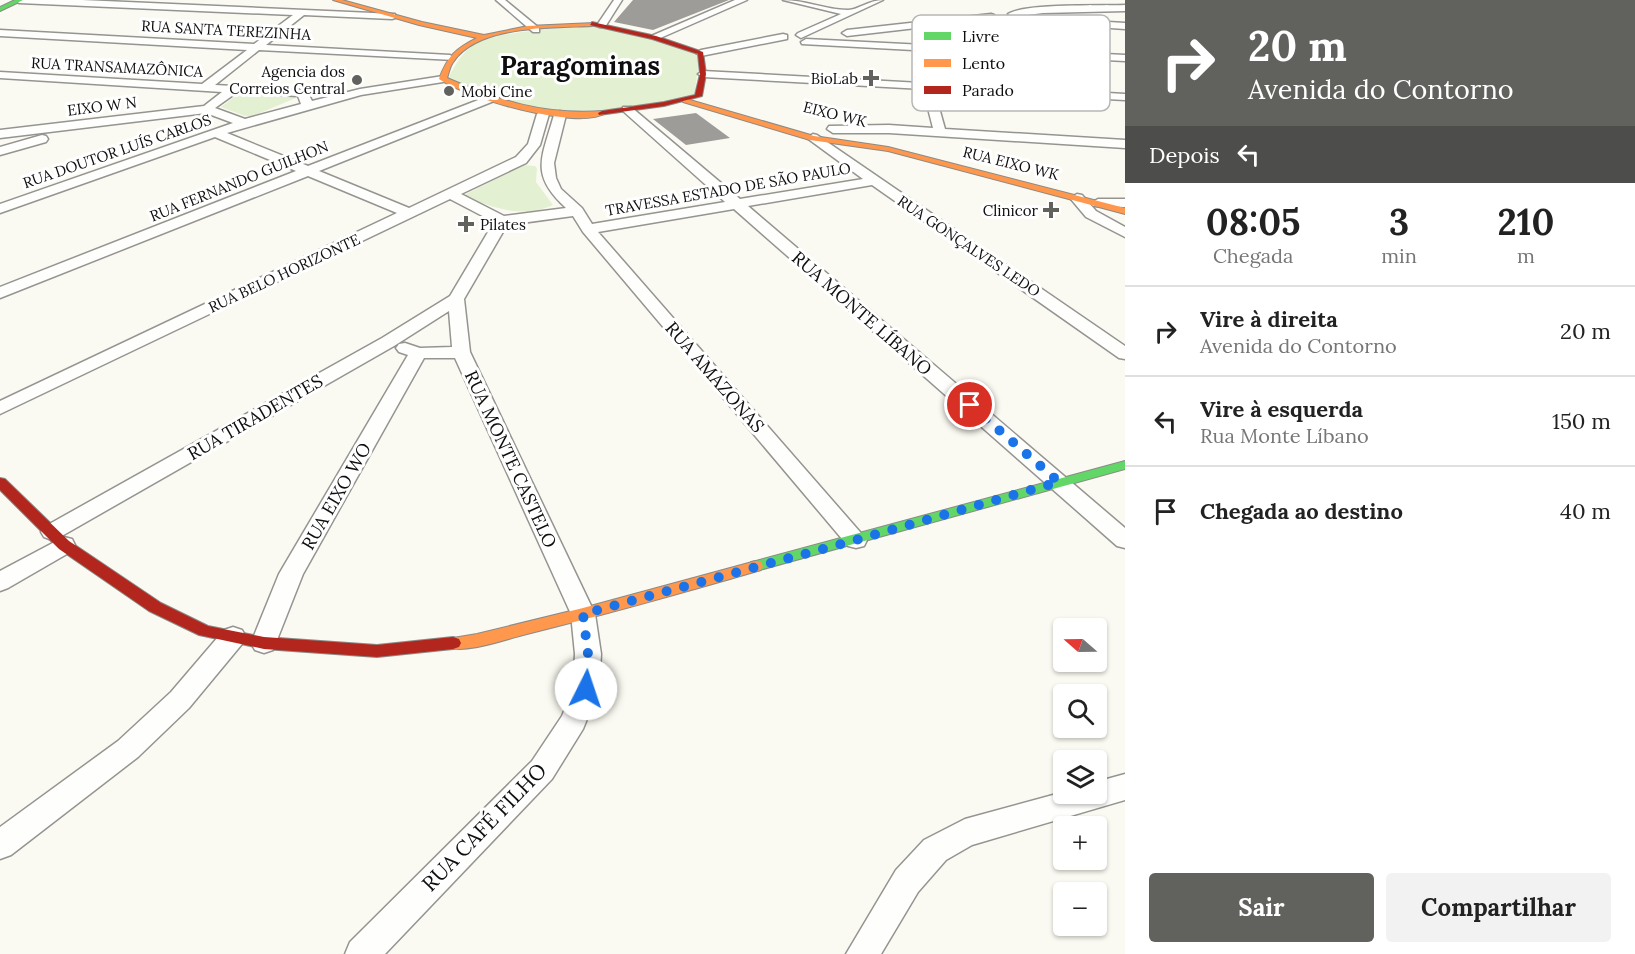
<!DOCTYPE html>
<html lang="pt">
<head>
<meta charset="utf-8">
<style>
	:root { --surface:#fff; --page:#f2f2f2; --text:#222; --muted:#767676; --line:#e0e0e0; --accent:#61615e }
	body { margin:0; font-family:Lora,serif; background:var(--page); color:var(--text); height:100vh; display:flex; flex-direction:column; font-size:22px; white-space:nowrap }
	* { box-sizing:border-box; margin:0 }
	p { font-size:20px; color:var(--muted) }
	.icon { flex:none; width:33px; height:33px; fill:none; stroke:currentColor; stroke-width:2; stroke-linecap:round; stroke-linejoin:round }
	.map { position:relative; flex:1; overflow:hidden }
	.panel { display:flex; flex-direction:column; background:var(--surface); width:510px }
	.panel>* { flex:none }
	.guide { background:#61615e; color:#fff; overflow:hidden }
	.needle { width:39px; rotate:290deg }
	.buttons { position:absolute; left:1053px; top:618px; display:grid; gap:12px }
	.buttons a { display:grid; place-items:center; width:54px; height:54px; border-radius:6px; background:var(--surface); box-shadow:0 2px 4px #0004; font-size:30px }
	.pin { position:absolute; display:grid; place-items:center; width:51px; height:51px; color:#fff; margin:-26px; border:3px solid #fff; border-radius:50%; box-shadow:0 2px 6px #0007 }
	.me { position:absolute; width:66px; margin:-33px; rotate:4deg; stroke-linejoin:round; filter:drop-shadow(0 0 4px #0008) }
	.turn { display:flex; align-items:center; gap:21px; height:126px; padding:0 24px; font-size:27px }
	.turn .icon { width:78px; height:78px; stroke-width:2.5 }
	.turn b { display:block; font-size:42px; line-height:51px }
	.then { display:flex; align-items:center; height:57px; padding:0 24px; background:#0003; gap:12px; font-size:22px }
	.eta { display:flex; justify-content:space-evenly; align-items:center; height:102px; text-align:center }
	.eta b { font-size:36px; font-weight:800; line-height:42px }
	.primary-button { display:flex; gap:12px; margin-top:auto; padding:12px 24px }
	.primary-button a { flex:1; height:69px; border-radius:6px; background:var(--accent); color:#fff; font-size:24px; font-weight:800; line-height:69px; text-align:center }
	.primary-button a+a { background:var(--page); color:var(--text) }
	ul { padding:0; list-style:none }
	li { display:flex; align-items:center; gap:18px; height:90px; padding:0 24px; border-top:2px solid var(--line) }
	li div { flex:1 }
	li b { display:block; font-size:22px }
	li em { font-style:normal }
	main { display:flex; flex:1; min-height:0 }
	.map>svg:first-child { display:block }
	.green { fill:#e3f1d2 }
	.building { fill:#9e9c98 }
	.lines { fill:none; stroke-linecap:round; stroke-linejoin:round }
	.street-casing { stroke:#959491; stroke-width:3 }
	.fast-casing { stroke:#8b8b87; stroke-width:2 }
	.slow-casing { stroke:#8b8b87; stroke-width:2 }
	.jam-casing { stroke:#8b8b87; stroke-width:2 }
	.street { fill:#fefefd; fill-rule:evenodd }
	.fast { fill:#63d668; fill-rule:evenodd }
	.slow { fill:#ff974d; fill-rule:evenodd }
	.jam { fill:#b3261e; fill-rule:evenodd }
	.route { stroke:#1a73e8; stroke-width:10; stroke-dasharray:0 18 }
	.poi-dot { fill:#61615e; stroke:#fff; stroke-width:2 }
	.labels { text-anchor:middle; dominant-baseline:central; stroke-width:6; stroke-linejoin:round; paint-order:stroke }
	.far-street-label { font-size:15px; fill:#0e0e0e; stroke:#fff }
	.far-poi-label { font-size:15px; fill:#0e0e0e; stroke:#fff; text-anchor:end }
	.street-label { font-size:18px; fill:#0e0e0e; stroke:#fff }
	.near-street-label { font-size:21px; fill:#0e0e0e; stroke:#fff }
	.far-town-label { font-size:26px; font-weight:bold; fill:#0e0e0e; stroke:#fff }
	.key { fill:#fff; stroke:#b7b7b7; stroke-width:1.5 }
	.key-label { font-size:16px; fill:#0e0e0e }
</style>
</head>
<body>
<main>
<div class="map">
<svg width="1125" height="954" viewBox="0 0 1125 954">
	<rect width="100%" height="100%" fill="#fbfaf2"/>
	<g class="green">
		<path d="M599,25L700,53L694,98L625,108L544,114L447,80C454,67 460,55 472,46C495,30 568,28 599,25Z"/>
		<path d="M240,93L291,95L296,98L253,116H245L221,107Z"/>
		<path d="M524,165L535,166L537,168L536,182L553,205C521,219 496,208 465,197L466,194Z"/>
	</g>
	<g class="building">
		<path d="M633,0H729L653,30L614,22Z"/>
		<path d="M696,113L730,138L686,145L653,119Z"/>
	</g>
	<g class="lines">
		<defs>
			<g id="street">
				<path d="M15,0H82L395,14V18L392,19L304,15L266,45L450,55L455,58L454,60L259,50L215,85L303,90L307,91L312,101L360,89L443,76L448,79L443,82L361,95L227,133L308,166L486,97H494V101L319,171L409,208L516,157L528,144L537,114L543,110L549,114L540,145L526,163L461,194L504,216L566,208C529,174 542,158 554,115L560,111L566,115L554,163L556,178L561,189L582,208L592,224L725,202L623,111V107H631L740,199L863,179L807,138L813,134L817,135L1125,346V359L1119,358L872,185L748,206L1125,528V548L1117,546L734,209L598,232L867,540L864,546L856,548L848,546L583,232L573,216L507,225L464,299L470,352L595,614L601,654L599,689L583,729L552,779L385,954H345L350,942L532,761L562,716L573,689L575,654L571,614L455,358H424L303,574L273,650L264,653L255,650L251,643L279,574L408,355L399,352L396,348L399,344L405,343L420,348L452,347L449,311L394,346L60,537L52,540L44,537L41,532L44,527L382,338L450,296L494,222L450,199L0,414V401L397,213L308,176L0,298V287L296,171L215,137L0,213V204L233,123L206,113L0,138V130L204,106L222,92L0,78V72L202,84L247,50L0,36V30L254,44L293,15L19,3ZM236,93L298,96L301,104L245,119L215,108Z"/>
				<path d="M496,0H505L539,28V32H533Z"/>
				<path d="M614,0H622L605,27H599L597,25Z"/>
				<path d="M735,0H747L658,39L649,37Z"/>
				<path d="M783,0C805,0 827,10 848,10C858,10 869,0 883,0L801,38L796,35L798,33L841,14Z"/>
				<path d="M1125,5V11L1043,13L1013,17L1008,14C1024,3 1102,6 1125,5Z"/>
				<path d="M991,14L994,15V19L847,36L842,33L847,30Z"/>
				<path d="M1042,18L1125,23V29L1039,23V19Z"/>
				<path d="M783,34L787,35V39L701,56L696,53L701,50Z"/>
				<path d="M806,39L1125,55V61L923,51L932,83L1125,94V100L934,90L945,129L1125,140V148L889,133H833L827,129L829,126L889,125L933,128L923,89L703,77L698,74L703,71L921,83L913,50L802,44L801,42Z"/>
				<path d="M42,135L46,136L48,139L46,142L0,155V147Z"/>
				<path d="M1077,194L1082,195L1096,211L1125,227V237L1086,217L1070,198Z"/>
				<path d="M1098,199H1125V207L1093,206L1091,203Z"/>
				<path d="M64,537L72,539L75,545L72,551L8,588L0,591V571Z"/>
				<path d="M233,627L242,630L246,637L242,644L189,708L138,757L11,855L0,859V827L118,741L171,692L224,630Z"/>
				<path d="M1125,774V800L972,845L946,860L918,892L881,954H846L896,870L924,840L965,819L1064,792V794H1096V782Z"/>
			</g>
			<g id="fast">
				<path d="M15,0H23L0,11V7Z"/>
				<path d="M1125,461V469L756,571L751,570L749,566L751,562L756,561Z"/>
			</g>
			<g id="slow">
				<path d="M333,0H342L422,22L484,35L528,26L594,23L592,26C553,28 479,25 454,61C450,65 449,73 447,78C500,101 543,115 602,111L606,113C577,131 466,98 439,79C448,56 455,49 477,38L419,25Z"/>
				<path d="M683,98L814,136L888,147L1125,208V214L888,151L810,140L683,102Z"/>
				<path d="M756,561L761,562L763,566L761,570C682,593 603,615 523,635C503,640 466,654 447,647L445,643L447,639L477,634L583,608Z"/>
			</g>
			<g id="jam">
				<path d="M592,22L656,36L703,52L706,74L702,96L664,106L599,115L598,113L602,111L664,102L695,95L700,74L698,54L652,39L590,25Z"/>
				<path d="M0,478L5,479L69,541L161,603L208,626L264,637L377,645L453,637L459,639L461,643L459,647L453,649L377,657L264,649L199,635L149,611L59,549L0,490Z"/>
			</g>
		</defs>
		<use href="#street" class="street-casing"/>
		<use href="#fast" class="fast-casing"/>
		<use href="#slow" class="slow-casing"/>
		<use href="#jam" class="jam-casing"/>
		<use href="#street" class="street"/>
		<use href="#fast" class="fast"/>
		<use href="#slow" class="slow"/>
		<use href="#jam" class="jam"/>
	</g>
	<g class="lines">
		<path class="route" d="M586,689L588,654L583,614L856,540L1059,482L970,405"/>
	</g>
	<g class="poi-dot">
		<path d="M868 69h6v6h6v6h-6v6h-6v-6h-6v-6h6z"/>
		<circle cx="357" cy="80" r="6"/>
		<circle cx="449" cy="91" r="6"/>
		<path d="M1048 201h6v6h6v6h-6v6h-6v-6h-6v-6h6z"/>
		<path d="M463 215h6v6h6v6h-6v6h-6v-6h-6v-6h6z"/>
	</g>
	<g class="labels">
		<g class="far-street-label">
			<text transform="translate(226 30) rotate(3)">RUA SANTA TEREZINHA</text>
			<text transform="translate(117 67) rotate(3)">RUA TRANSAMAZÔNICA</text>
			<text transform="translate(102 106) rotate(-7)">EIXO W N</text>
			<text transform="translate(835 114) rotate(14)">EIXO WK</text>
			<text transform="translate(117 151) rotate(-19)">RUA DOUTOR LUÍS CARLOS</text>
			<text transform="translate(1011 163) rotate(14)">RUA EIXO WK</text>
			<text transform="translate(239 181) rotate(-22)">RUA FERNANDO GUILHON</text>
			<text transform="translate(728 189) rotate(-10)">TRAVESSA ESTADO DE SÃO PAULO</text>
			<text transform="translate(969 246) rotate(34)">RUA GONÇALVES LEDO</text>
			<text transform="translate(284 273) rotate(-25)">RUA BELO HORIZONTE</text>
		</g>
		<g class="far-poi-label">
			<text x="345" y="71">Agencia dos<tspan x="345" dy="17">Correios Central</tspan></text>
			<text x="858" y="78">BioLab</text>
			<text x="461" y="91" text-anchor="start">Mobi Cine</text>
			<text x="1038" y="210">Clinicor</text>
			<text x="480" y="224" text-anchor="start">Pilates</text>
		</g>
		<g class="street-label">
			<text transform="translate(862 313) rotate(41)">RUA MONTE LÍBANO</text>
			<text transform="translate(715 377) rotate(49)">RUA AMAZONAS</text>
			<text transform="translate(255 417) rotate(-30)">RUA TIRADENTES</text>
			<text transform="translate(511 459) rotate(65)">RUA MONTE CASTELO</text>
			<text transform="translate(336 496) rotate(-60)">RUA EIXO WO</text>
		</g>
		<g class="near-street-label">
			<text transform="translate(484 827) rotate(-46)">RUA CAFÉ FILHO</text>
		</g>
		<g class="far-town-label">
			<text x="580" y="65">Paragominas</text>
		</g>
	</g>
	<rect x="912" y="15" width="198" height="96" rx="9" class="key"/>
	<rect x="924" y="32" width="27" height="8" fill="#63d668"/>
	<rect x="924" y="59" width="27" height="8" fill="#ff974d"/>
	<rect x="924" y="86" width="27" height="8" fill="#b3261e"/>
	<g class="key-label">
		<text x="962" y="42">Livre</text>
		<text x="962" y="69">Lento</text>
		<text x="962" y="96">Parado</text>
	</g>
</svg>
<div class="buttons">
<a><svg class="needle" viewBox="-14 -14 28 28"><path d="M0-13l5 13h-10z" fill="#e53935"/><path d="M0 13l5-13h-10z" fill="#767676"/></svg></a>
<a><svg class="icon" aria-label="search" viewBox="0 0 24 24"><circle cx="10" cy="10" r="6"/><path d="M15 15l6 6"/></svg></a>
<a><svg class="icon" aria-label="layers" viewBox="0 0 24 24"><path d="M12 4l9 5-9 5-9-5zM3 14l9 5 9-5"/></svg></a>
<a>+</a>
<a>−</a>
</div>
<div class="pin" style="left:970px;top:405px;background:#d93025"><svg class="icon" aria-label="arrive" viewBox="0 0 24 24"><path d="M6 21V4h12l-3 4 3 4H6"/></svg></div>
<svg class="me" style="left:586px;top:689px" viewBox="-20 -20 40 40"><circle r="19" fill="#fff"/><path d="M0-13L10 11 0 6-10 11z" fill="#1a73e8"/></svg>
</div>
<section class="panel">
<div class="guide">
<div class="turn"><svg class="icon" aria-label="right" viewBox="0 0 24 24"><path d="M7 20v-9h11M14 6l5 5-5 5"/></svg><div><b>20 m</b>Avenida do Contorno</div></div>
<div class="then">Depois<svg class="icon" aria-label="left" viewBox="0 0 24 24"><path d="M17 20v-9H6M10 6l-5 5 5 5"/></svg></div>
</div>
<div class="eta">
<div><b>08:05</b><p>Chegada</p></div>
<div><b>3</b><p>min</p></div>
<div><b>210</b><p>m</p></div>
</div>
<ul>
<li><svg class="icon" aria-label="right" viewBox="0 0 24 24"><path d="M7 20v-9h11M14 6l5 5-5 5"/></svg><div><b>Vire à direita</b><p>Avenida do Contorno</p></div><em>20 m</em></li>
<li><svg class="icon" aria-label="left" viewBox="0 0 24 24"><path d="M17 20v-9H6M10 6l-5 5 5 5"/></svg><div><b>Vire à esquerda</b><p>Rua Monte Líbano</p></div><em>150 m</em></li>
<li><svg class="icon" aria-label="arrive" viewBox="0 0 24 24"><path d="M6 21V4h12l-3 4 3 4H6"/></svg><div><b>Chegada ao destino</b></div><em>40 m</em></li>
</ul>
<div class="primary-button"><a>Sair</a><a>Compartilhar</a></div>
</section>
</main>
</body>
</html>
